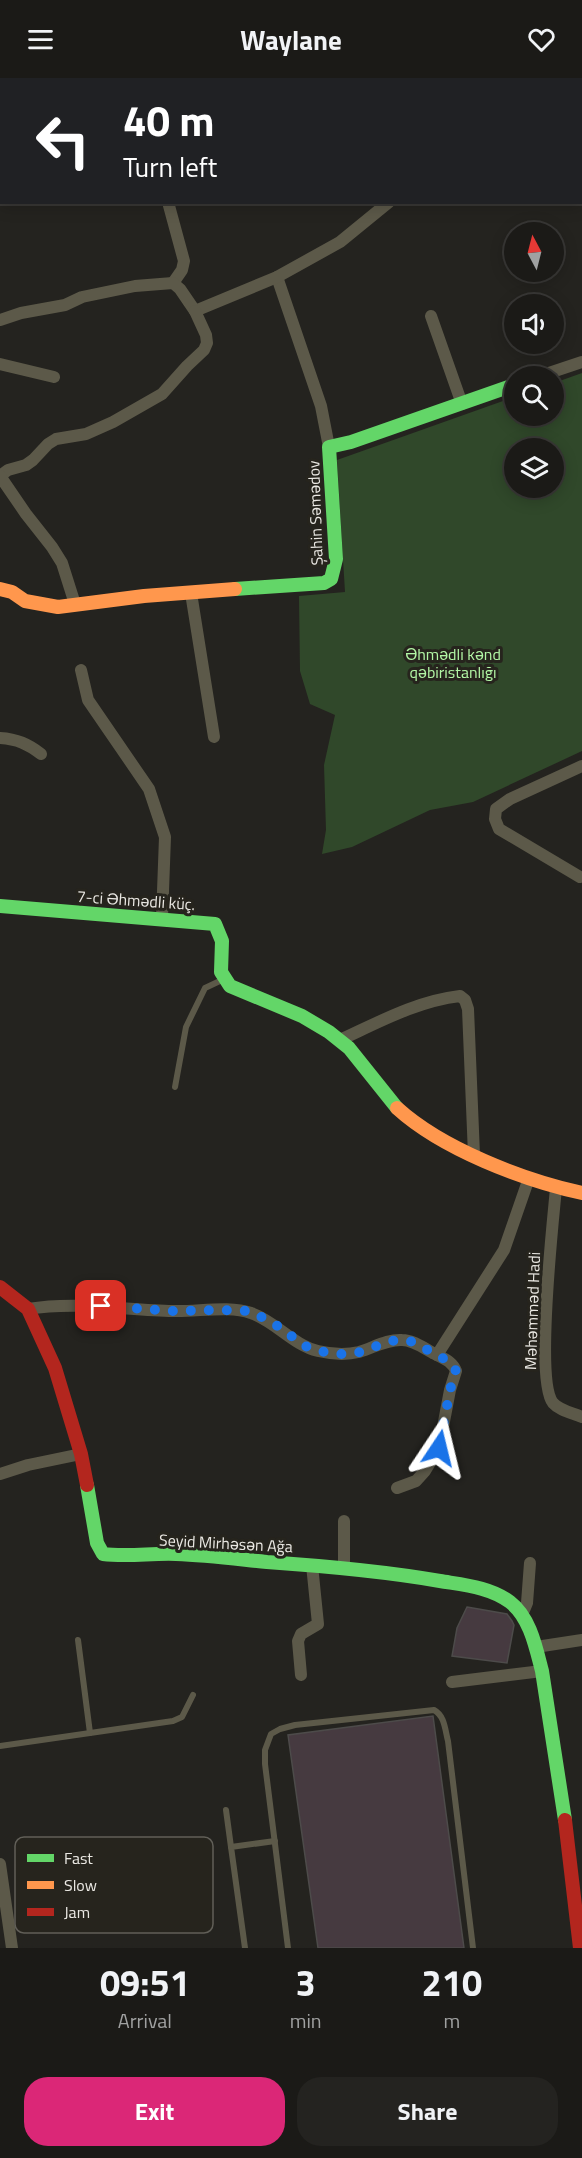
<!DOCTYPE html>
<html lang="en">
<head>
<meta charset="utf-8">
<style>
	:root { --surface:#1b1a17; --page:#242320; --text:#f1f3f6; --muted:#a0a1a1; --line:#393836; --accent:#db2777 }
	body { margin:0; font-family:"Titillium Web",sans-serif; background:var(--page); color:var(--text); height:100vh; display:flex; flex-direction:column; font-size:22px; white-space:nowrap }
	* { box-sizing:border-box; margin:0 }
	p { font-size:20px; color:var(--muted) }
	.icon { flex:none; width:33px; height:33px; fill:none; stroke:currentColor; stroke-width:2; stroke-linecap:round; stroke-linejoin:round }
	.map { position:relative; height:1870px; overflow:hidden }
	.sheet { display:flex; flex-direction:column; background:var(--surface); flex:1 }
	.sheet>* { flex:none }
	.hud { position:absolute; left:0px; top:0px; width:582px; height:126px; box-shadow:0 3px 15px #0003,0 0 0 2px var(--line); background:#202124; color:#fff; overflow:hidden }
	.needle { width:39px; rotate:353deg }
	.fabs { position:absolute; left:504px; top:144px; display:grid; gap:12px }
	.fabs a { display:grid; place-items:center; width:60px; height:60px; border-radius:50%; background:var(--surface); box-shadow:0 3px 15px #0003,0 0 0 2px var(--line); font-size:30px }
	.pin { position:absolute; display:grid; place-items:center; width:51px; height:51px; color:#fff; margin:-26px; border-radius:12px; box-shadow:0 3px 9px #0006 }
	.me { position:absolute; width:66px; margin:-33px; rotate:10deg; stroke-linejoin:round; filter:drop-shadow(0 0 4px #0008) }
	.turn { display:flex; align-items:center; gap:21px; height:126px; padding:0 24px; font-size:27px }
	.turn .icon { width:78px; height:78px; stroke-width:2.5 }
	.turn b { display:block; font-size:42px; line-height:51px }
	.eta { display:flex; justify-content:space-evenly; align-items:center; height:102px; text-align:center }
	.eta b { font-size:36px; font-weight:700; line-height:42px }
	.button { display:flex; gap:12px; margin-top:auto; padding:12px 24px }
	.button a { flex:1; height:69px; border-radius:24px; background:var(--accent); color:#fff; font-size:24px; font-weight:700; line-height:69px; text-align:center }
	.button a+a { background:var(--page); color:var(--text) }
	header { display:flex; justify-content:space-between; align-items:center; height:78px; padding:0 24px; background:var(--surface); font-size:27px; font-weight:700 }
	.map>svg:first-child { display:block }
	.green { fill:#30482a; fill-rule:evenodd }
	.building { fill:#463a40; stroke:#4d4b4a; stroke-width:1.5 }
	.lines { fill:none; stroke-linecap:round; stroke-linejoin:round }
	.lane { stroke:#5c5949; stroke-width:6 }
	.street { stroke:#5c5949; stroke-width:12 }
	.fast { stroke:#63d668; stroke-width:14 }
	.slow { stroke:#ff974d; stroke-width:14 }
	.jam { stroke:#b3261e; stroke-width:14 }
	.route { stroke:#1a73e8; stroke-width:10; stroke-dasharray:0 18 }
	.labels { text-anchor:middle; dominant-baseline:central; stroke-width:6; stroke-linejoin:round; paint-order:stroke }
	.street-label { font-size:16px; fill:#eae8e3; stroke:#26241d }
	.park-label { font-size:16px; fill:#b2f6a5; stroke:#26241d }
	.key { fill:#26241d; stroke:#615f58; stroke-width:1.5 }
	.key-label { font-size:16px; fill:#eae8e3 }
</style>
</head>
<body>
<header><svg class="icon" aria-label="menu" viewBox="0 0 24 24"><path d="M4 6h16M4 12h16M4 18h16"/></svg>Waylane<svg class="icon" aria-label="heart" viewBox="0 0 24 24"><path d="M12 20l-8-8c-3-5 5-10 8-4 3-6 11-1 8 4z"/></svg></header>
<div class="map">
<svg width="582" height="1870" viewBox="0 0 582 1870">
	<rect width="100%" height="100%" fill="#24231f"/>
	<path class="green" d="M582,295V673L473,724L430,732L352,769L322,776L326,752L324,687L335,637L310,626L300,593L299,518L345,514L337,382L514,319V338H554V305ZM514,370H554V410H514Z"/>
	<g class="building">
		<path d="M467,1529L507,1536L512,1543L514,1547L507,1585L452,1578L457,1550Z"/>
		<path d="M433,1638L464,1870H318L288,1657Z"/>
	</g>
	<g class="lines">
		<g class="lane">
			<path d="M175,1009L186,949L205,910L222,902"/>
			<path d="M78,1562L90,1655"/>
			<path d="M0,1668L173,1643L182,1639L193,1617"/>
			<path d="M226,1732L231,1769"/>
			<path d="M245,1870L231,1769L275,1763"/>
			<path d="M288,1870L265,1686V1672L271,1656L280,1651L295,1647L434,1632C445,1638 445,1652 448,1663L473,1870"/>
		</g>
		<g class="street">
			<path d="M562,2L564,0"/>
			<path d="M168,124L184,183L182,192L173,205"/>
			<path d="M277,199L321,328L329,369"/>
			<path d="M431,238L462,326"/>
			<path d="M0,242L21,235L65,227L82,219L135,208L173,205L180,211L195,233L277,199L340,164L389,124"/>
			<path d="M0,286L54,299"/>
			<path d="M540,298L582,284"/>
			<path d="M0,398L8,392L26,387L33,382L48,366L56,361L86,356L113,344L162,316L187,288L204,272L207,265L206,257L195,233"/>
			<path d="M0,398L26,436L52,469L62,485L75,526"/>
			<path d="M191,515L214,659"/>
			<path d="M81,592L88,622L149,711L165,759L162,840"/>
			<path d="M0,660C17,661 28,666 41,676"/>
			<path d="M580,799L499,751L495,741L496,731L510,721L582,688"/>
			<path d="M340,962C379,944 417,923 460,918L465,922L468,931L474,1077"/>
			<path d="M556,1110C553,1144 535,1303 553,1325C560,1333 573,1335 582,1339"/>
			<path d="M28,1231C76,1223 125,1232 173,1233C197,1234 229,1227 251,1235C275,1243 293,1267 318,1273C331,1276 346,1277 359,1274C373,1270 387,1261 402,1262C414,1262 425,1271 435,1276C444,1281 452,1283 456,1293L450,1312L439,1370L425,1393L416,1403L397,1410"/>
			<path d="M437,1277L504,1172L529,1100"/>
			<path d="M0,1396L28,1387L81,1376"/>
			<path d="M344,1490V1443"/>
			<path d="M522,1537L527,1525L530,1485"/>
			<path d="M536,1569L582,1562"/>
			<path d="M301,1597L298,1563L301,1556L318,1546L312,1487"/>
			<path d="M452,1604L542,1593"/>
			<path d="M0,1786L12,1870"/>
		</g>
		<g class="fast">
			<path d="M235,511L324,505L331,501L336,481L329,369L351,364L514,307"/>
			<path d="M0,828L215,846L222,863L221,894L230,908L302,938L329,954L349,970L397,1030"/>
			<path d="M87,1407L97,1465L103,1476C127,1479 152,1475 176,1476C207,1477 237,1481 267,1484C325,1488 383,1493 440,1503C464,1507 490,1509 510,1524C530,1539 536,1570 542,1593L565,1742"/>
		</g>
		<g class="slow">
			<path d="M0,511L12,514L25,523L58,529L144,518L235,511"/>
			<path d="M397,1030C442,1071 523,1102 582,1115"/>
		</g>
		<g class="jam">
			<path d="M0,1209L28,1231L55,1290L81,1376L87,1407"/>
			<path d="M565,1742L580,1870"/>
		</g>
	</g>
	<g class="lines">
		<path class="route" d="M101,1228L174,1233L222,1232L249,1233L272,1244L305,1268L318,1273L342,1276L357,1275L391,1263L404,1262L413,1264L450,1284L456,1293L450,1312L439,1370"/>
	</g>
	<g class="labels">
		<g class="street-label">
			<text transform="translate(315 435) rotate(-92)">Şahin Səmədov</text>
			<text transform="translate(136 822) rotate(4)">7-ci Əhmədli küç.</text>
			<text transform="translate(532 1233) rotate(-88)">Məhəmməd Hadi</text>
			<text transform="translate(226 1465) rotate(3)">Seyid Mirhəsən Ağa</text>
		</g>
		<g class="park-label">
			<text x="453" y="576">Əhmədli kənd<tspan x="453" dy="18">qəbiristanlığı</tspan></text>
		</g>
	</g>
	<rect x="15" y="1759" width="198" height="96" rx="9" class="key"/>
	<rect x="27" y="1776" width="27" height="8" fill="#63d668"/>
	<rect x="27" y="1803" width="27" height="8" fill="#ff974d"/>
	<rect x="27" y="1830" width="27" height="8" fill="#b3261e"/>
	<g class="key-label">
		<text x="64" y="1786">Fast</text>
		<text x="64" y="1813">Slow</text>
		<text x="64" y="1840">Jam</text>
	</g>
</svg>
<div class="fabs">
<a><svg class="needle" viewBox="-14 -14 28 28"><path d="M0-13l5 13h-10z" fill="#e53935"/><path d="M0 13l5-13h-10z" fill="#a0a1a1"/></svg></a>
<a><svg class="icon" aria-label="sound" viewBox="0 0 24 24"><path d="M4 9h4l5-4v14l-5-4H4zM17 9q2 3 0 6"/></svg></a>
<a><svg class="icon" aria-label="search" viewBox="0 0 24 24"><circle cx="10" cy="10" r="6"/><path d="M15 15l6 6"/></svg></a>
<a><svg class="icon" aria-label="layers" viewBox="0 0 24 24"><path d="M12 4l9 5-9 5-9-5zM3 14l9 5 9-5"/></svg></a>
</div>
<div class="pin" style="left:101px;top:1228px;background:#d93025"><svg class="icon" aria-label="arrive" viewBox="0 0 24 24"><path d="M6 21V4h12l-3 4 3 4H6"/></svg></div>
<svg class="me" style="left:439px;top:1370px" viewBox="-20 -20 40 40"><path d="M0-17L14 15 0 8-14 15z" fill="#1a73e8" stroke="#fff" stroke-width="4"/></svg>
<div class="hud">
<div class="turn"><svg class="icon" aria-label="left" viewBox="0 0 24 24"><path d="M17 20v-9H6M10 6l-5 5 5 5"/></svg><div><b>40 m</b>Turn left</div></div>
</div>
</div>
<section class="sheet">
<div class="eta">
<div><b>09:51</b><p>Arrival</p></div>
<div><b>3</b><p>min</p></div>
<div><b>210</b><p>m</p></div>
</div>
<div class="button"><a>Exit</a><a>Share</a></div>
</section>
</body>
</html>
